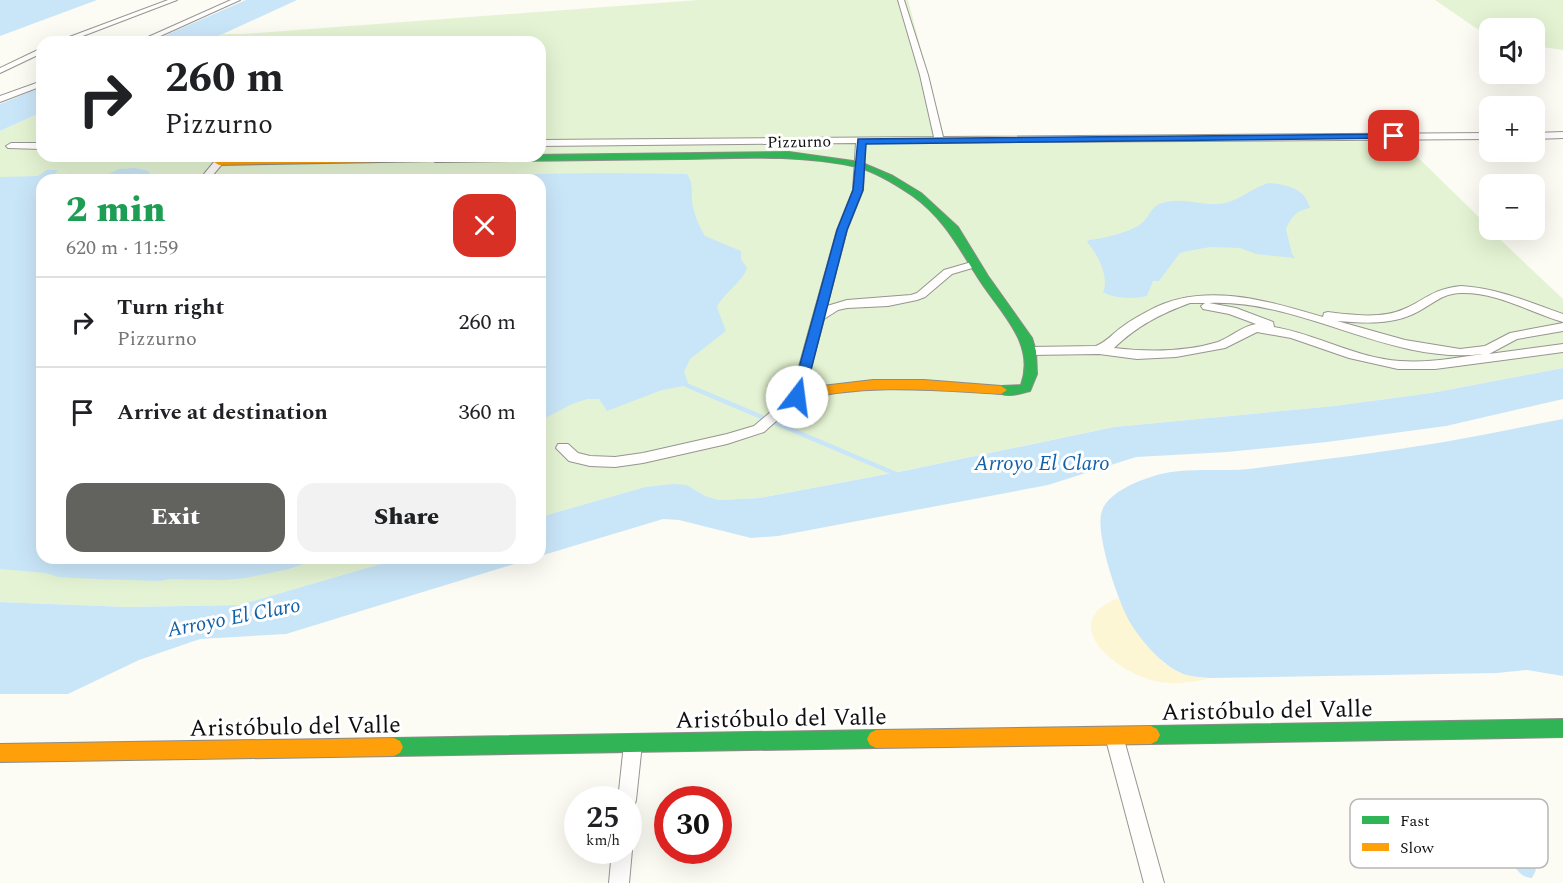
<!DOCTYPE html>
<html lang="en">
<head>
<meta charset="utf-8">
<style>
	:root { --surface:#fff; --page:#f2f2f2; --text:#202124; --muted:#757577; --line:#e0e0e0; --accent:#62625f }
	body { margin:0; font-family:Spectral,serif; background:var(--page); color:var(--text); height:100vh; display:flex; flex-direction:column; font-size:22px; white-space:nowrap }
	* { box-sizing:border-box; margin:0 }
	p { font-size:20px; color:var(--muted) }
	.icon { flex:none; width:33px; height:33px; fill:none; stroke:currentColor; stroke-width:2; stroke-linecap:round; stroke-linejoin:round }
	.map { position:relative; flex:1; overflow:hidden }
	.panel { position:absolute; left:36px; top:174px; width:510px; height:390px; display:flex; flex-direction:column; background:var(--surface); border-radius:18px; box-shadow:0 6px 24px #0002 }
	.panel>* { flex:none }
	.guide { position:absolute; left:36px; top:36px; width:510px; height:126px; border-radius:18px; box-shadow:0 6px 24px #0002; background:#fff; color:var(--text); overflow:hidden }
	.fabs { position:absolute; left:1479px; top:18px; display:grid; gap:12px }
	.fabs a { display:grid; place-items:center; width:66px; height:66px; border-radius:12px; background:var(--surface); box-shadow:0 6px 24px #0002; font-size:30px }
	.speed { position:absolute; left:564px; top:786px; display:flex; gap:12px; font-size:30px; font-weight:700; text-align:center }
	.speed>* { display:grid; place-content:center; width:78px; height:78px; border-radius:50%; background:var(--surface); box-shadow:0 6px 24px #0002; line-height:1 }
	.speed small { font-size:15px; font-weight:400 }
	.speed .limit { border:9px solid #d22; background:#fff; color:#111 }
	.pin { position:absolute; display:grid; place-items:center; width:51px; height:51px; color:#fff; margin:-26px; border-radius:12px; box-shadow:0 3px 9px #0006 }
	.me { position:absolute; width:66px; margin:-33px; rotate:15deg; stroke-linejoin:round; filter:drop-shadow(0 0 4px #0008) }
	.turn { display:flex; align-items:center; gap:21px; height:126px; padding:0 30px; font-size:27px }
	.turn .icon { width:78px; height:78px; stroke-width:2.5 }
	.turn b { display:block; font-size:42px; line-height:51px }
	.round { display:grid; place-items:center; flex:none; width:63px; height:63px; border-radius:18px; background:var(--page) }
	.headline { display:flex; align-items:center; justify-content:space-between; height:102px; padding:0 30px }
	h1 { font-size:36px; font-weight:800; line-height:45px; color:#1e9e55 }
	.primary-button { display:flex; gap:12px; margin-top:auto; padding:12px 30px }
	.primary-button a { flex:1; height:69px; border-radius:18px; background:var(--accent); color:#fff; font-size:24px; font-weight:800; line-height:69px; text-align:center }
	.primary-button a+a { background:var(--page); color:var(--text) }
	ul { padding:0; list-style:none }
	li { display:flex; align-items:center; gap:18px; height:90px; padding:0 30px; border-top:2px solid var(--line) }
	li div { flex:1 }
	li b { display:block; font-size:22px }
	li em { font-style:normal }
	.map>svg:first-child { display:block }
	.green { fill:#e4f3d3 }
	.sand { fill:#fdf6d5 }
	.water { fill:#c9e6f8 }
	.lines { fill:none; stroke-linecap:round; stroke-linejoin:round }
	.stream { stroke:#c9e6f8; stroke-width:4.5 }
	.street-casing { stroke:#969592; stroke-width:2 }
	.fast-casing { stroke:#8c8c89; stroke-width:2 }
	.slow-casing { stroke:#8c8c89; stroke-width:2 }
	.street { fill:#fffefd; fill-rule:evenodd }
	.fast { fill:#30b455; fill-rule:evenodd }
	.slow { fill:#ff9f0a; fill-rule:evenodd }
	.route { fill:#1a73e8; stroke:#114b97; stroke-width:1.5 }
	.labels { text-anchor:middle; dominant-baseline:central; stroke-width:6; stroke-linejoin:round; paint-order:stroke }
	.far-street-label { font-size:16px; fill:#0f0f0f; stroke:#fff }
	.water-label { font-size:21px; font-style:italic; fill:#1061a9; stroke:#fff }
	.near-street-label { font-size:24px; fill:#0f0f0f; stroke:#fff }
	.key { fill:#fff; stroke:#b7b7b7; stroke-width:1.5 }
	.key-label { font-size:16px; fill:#0f0f0f }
</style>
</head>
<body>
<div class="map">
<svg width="1563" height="883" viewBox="0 0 1563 883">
	<rect width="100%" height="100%" fill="#fcfbf4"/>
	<g class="green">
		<path d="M699,0H908L946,143L1401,141L1489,227L1490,230L1563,299V368L1431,393L1334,406L1114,427L907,470L759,498L719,500L705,496L687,485L645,487L540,517V180H42V558H401L239,605L127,607L0,602V131L42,112V156H540V42H205L223,34H243Z"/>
		<path d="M1435,0H1563V50L1535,46L1534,28H1490L1489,37Z"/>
	</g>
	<path class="sand" d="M1118,598C1130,621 1150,657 1173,669C1185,676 1197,676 1210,678C1193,683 1172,685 1155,681C1117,672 1055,624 1118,598Z"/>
	<g class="water">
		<path d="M0,0H97L0,36Z"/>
		<path d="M246,0H297L205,42H150Z"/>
		<path d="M42,87V112L0,131V104Z"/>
		<path d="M135,168L148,171L155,180H42V558H320L289,569L245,578L224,580L171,579L160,581L97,579L59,577L46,573L0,569V177L38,176L47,170H58L51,178L106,175L119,169Z"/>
		<path d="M603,173L687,174C695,185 690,196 693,207C695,217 700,227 705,236L741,251V259L747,268C744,280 724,293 717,307L726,331L690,359L684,372L688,383L684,386L662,390L607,411L599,399H587L572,404L540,421V180H507L536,174Z"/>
		<path d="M1269,183C1287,185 1305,188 1310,208C1296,211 1292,216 1286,229L1292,254L1295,258L1256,254L1240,248L1210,247L1188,251L1180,253L1159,281H1153L1147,296C1133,299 1115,299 1103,292C1110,277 1097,253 1087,242L1089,240C1102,239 1136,231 1144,221C1150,215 1151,208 1159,204C1180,196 1198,205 1219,204C1239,202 1251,188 1269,183Z"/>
		<path d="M1563,368V399L1446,426L1327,442L1227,452L1136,457L1048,485L778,536L751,538L679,520L663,519L540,556V517L645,487L673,484L687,485L705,496L719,500L759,498L908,470L1114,427L1334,406L1431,393Z"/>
		<path d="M1563,419V676L1527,670L1497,673L1210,678C1203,677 1195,677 1187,675C1165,669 1143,643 1131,624C1119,605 1094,532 1102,511C1108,492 1140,480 1157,475C1190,466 1225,473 1257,468C1317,460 1378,453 1438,443C1480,436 1521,427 1563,419Z"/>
		<path d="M401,558H534L286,634L200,639L139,660L68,694H0V602L127,607L239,605Z"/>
		<path d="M1503,834C1518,833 1532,845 1530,861L1536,870L1532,878C1520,877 1517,870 1512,861C1506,851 1496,850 1499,837Z"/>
	</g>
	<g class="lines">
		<path class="stream" d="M686,385L896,474"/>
		<defs>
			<g id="street">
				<path d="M168,0H177L67,42H56Z"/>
				<path d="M231,0H240L147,42H137Z"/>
				<path d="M898,0H904L928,75L943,137L1490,133V139L865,143L863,190L847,230L827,306L847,300L911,295L917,293L944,270L975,261L980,264L979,266L952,274L925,297L917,300L888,306L847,308L838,310L824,319L803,397L764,432L727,444L643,463L615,467L590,466L569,461L556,448L558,444H568L578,453L590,456L615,457L643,453L727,434L754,426L791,395L837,230L853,190L856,143L540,146V140L934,137L920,75Z"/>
				<path d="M42,48V53L0,73V68Z"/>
				<path d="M42,81V86L0,102V96Z"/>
				<path d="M1563,132V138L1534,139V133Z"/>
				<path d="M11,143H42V149L8,148L6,146Z"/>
				<path d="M219,156H229L212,176H206L204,174Z"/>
				<path d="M1461,286C1497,288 1529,302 1563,314V322C1529,312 1497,292 1461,293C1440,293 1429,308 1411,315C1388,325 1361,323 1337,321L1405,340L1460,349L1485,346L1510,333L1563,323V331L1517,339L1489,354L1563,344V352L1435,369H1398L1349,358L1291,338L1257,332L1225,348L1176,357L1137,359L1099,354L1030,355L1024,351L1030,347L1096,346C1108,341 1113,333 1122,327C1131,320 1141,315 1150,310C1204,281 1268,301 1323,317L1324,313L1328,312C1352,315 1382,319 1404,309C1427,299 1432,289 1461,286ZM1190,303H1205L1201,306L1203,309L1229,314L1256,324C1242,326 1231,337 1218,342C1185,352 1147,352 1114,348C1137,326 1160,314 1190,303ZM1209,303C1303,299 1389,365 1483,354C1456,358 1428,363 1400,361C1356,358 1316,334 1274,327L1273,322L1236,308Z"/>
				<path d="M1114,727L1120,730L1123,736L1164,883H1144L1105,736L1108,730Z"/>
				<path d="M633,735L639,738L642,744L636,800L634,807L628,809V800H618L624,744L627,738Z"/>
				<path d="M628,843L632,850L629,883H609L612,850H628Z"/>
			</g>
			<g id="fast">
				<path d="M789,152L860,162L893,176L921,193L958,227L988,276L1032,338L1036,351L1037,374L1030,391C1019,394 1004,399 995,390L1001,386L1021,385C1035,347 1006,318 985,288C962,255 948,221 913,196C897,185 876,172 857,167C799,154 739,158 680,159C598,160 517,161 435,162L430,159L435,156Z"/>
				<path d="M1563,719V737L1151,744L1145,741L1142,735L1145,729L1151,726Z"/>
				<path d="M876,730L882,733L885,739L882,745L876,748L394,756L388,753L385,747L388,741L394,738Z"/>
			</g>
			<g id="slow">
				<path d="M435,156L438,157V161L219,165L214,162L219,159Z"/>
				<path d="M873,380H924L1001,386L1007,390L1001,394C932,390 865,383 797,401L791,397L792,394L822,386Z"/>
				<path d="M1151,726L1157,729L1160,735L1157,741L1151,744L876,748L870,745L867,739L870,733L876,730Z"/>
				<path d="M394,738L400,741L403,747L400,753L394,756L0,762V744Z"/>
			</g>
		</defs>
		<use href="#street" class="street-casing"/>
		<use href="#fast" class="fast-casing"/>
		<use href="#slow" class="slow-casing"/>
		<use href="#street" class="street"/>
		<use href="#fast" class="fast"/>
		<use href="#slow" class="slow"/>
	</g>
	<path class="route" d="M1394,134L1397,135V138L866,144L863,190L847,230L804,397L797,402L791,397L837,230L853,190L858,139Z"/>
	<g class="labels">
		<g class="far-street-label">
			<text transform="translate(799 142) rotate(-1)">Pizzurno</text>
		</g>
		<g class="water-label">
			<text x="1042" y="464">Arroyo El Claro</text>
			<text transform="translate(234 618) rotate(-11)">Arroyo El Claro</text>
		</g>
		<g class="near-street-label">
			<text transform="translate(1267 711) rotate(-1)">Aristóbulo del Valle</text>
			<text transform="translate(781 719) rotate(-1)">Aristóbulo del Valle</text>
			<text transform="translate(295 727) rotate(-1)">Aristóbulo del Valle</text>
		</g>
	</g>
	<rect x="1350" y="799" width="198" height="69" rx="9" class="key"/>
	<rect x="1362" y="816" width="27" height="8" fill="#30b455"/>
	<rect x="1362" y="843" width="27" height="8" fill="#ff9f0a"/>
	<g class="key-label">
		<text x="1400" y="826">Fast</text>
		<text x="1400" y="853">Slow</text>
	</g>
</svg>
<div class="fabs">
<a><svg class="icon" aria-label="sound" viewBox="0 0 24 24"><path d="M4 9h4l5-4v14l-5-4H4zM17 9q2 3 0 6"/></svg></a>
<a>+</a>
<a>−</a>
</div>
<div class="speed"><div>25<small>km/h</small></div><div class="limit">30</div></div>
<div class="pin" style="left:1394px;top:136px;background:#d93025"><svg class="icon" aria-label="arrive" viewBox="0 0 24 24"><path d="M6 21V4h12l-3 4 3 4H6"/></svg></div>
<svg class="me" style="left:797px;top:397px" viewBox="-20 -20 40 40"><circle r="19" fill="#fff"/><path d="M0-13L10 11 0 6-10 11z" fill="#1a73e8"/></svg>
<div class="guide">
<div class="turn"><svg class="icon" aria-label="right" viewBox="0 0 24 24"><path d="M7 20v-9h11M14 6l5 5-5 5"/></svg><div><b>260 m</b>Pizzurno</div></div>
</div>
<section class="panel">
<div class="headline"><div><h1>2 min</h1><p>620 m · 11:59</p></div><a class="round" style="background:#d93025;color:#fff"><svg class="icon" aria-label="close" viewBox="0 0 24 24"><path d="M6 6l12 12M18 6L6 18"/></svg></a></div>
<ul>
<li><svg class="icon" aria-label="right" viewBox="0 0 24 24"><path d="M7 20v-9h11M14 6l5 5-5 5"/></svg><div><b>Turn right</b><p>Pizzurno</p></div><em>260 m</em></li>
<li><svg class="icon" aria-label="arrive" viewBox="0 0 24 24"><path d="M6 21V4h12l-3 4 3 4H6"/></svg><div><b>Arrive at destination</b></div><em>360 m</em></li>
</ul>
<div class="primary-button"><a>Exit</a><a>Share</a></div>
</section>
</div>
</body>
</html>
